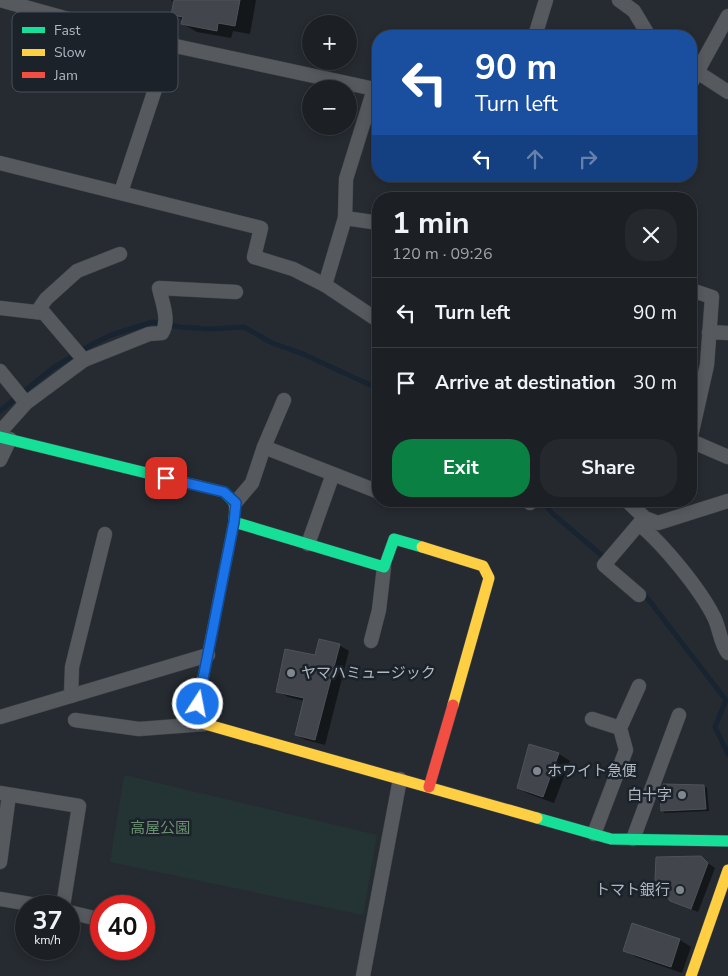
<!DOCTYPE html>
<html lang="en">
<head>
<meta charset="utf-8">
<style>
	:root { --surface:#1c2025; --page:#25282d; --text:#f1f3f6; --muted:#a0a3a7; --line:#3a3e42; --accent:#0b8043 }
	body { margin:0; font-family:"Nunito Sans","Noto Sans JP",sans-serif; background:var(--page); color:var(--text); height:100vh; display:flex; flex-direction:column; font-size:19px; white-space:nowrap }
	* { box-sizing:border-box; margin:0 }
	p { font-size:16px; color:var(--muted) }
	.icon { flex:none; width:28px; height:28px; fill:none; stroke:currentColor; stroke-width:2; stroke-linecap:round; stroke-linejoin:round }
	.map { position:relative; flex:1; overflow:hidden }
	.side { position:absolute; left:372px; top:192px; width:325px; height:315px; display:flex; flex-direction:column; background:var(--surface); border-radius:20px; box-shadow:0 2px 8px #0003,0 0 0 1px var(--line) }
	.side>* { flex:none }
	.guide { position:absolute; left:372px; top:30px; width:325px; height:152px; border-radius:20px; box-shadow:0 2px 8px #0003,0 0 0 1px var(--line); background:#1a4fa0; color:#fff; overflow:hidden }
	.buttons { position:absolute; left:302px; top:15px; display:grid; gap:10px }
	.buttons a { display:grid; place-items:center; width:55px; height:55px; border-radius:50%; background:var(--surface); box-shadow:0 2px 8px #0003,0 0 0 1px var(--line); font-size:25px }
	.speed { position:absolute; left:15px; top:895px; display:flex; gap:10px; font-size:25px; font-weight:700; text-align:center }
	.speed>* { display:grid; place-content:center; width:65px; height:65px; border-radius:50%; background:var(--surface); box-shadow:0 2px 8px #0003,0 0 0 1px var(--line); line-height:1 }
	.speed small { font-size:12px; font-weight:400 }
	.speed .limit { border:8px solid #d22; background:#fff; color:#111 }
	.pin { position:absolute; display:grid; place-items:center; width:42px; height:42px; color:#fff; margin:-21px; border-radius:10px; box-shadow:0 2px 8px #0006 }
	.me { position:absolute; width:55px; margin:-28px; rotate:11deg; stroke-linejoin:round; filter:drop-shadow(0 0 4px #0008) }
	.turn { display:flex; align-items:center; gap:18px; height:105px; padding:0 20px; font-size:22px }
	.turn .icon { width:65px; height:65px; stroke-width:2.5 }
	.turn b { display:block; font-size:35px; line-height:42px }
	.lanes { display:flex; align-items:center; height:48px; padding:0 20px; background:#0003; justify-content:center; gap:25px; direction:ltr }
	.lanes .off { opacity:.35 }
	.round { display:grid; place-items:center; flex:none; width:52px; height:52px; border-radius:20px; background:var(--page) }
	.head { display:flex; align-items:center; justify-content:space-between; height:85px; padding:0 20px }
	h1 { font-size:30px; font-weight:700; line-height:38px }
	.cta { display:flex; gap:10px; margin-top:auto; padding:10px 20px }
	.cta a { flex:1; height:58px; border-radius:20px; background:var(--accent); color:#fff; font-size:20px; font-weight:700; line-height:58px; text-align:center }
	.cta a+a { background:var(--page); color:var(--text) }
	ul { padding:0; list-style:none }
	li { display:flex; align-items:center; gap:15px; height:70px; padding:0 20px; border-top:1px solid var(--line) }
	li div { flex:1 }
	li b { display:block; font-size:19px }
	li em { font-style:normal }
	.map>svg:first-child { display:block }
	.green { fill:#243435 }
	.shadow { fill:#0007 }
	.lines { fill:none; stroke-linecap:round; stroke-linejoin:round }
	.stream { stroke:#182431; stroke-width:5 }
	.building { fill:#42464c; stroke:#4e5259 }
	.street-casing { stroke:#41464b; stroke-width:15 }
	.fast-casing { stroke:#41464b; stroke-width:12 }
	.slow-casing { stroke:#41464b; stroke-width:12 }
	.jam-casing { stroke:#41464b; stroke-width:12 }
	.street { stroke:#565a5f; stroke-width:14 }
	.fast { stroke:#16e098; stroke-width:11 }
	.slow { stroke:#ffcf43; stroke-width:11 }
	.jam { stroke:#f24e42; stroke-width:11 }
	.route-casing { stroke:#114b97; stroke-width:12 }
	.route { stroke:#1a73e8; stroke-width:9 }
	.poi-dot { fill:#80878f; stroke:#1b222a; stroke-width:2 }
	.labels { text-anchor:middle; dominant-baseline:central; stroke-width:5; stroke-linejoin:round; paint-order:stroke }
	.poi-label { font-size:15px; fill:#b0b8c2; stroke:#1b222a; text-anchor:start }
	.park-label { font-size:15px; fill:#6a9171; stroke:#1b222a }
	.key { fill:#1b222a; stroke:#484f58; stroke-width:1 }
	.key-label { font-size:14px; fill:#b0b8c2 }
</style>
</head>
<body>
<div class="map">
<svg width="728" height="976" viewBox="0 0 728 976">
	<rect width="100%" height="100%" fill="#262b31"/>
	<path class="green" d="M124,775L377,835L363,915L110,862Z"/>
	<g class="shadow">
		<path d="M171,0H256L250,34L233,31L231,38L197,32L183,24V20L173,14L175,3Z"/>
		<path d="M339,645L349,651L325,745L306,740L296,735L305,701L288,697L278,691L316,657Z"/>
		<path d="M530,746L559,754L570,761L554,803L529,794L518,788Z"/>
		<path d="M704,786L707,788L709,811L665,813L662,811Z"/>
		<path d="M701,858L715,868L698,912L670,900Z"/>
		<path d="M633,924L680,940L691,947L682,973L636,957L624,950Z"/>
	</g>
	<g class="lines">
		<g class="stream">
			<path d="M0,411L53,368L91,345L111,335L152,322L180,327L208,329L244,327L272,343L303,354L379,389"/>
			<path d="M542,501L553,514L606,559"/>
			<path d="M641,590L726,700L715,727L728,754"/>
		</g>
	</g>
	<g class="building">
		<path d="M174,0H240L235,26L218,23L217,31L181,24L183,17L171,15Z"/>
		<path d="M319,639L340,644L315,740L295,735L304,698L276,692L285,649L315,655Z"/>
		<path d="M529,744L559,753L543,797L517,788Z"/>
		<path d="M663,784L704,785L706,809L661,811L660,792Z"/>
		<path d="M701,856L708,863L691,909L670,901L655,880L656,857Z"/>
		<path d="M632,923L680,939L671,967L623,951Z"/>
	</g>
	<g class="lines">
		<defs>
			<g id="street">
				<path d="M0,0L129,36L379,90"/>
				<path d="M619,0L634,11L649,36"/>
				<path d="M535,36L546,0"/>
				<path d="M691,68L728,92"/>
				<path d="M691,83L728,16"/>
				<path d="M374,89L346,179L345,218L325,285L379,321"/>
				<path d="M0,163L261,228L254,257L293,269L325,285"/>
				<path d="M121,192L170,44"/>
				<path d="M345,218L379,223"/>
				<path d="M691,290L712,297L707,365L691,436"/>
				<path d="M0,308L44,313L84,360"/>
				<path d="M37,312L46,299L77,271L120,254"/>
				<path d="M709,332L728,333"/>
				<path d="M0,371L26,403"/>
				<path d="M0,432L26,403L84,360L149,334L162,333C170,320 162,302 159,288L236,292"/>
				<path d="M691,441L728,457"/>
				<path d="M264,447L379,492"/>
				<path d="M0,460L10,439"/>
				<path d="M528,501L530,503"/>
				<path d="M627,501L645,518L658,523L728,501"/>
				<path d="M235,503L252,483L264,447L284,400"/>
				<path d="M639,524C664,545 700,589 714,617C720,629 720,643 728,653"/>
				<path d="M308,544L333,474"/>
				<path d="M639,595L604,565L644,518"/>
				<path d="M371,641L379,610L384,567"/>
				<path d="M71,696L72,667L105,534"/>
				<path d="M0,717L208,655"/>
				<path d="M592,719L620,728L626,750L594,834"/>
				<path d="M75,720L139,729L205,724"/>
				<path d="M620,728L639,686"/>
				<path d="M0,793L79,806L63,906"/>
				<path d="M633,839L679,715"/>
				<path d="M0,862L9,795"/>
				<path d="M0,899L42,906"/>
				<path d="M69,912L98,919"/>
				<path d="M363,976L400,779"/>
			</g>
			<g id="fast">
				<path d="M0,437L224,492L235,503L234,522L201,688"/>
				<path d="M234,522L384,567L394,539L422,547"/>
				<path d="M537,818L611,839L728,841"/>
			</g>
			<g id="slow">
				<path d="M422,547L483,566L489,578L453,705"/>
				<path d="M201,688L198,704L205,724L537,818"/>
				<path d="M691,976L728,870"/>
			</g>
			<path id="jam" d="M429,787L453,705"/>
		</defs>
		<use href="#street" class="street-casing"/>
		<use href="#fast" class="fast-casing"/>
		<use href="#slow" class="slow-casing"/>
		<use href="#jam" class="jam-casing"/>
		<use href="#street" class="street"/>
		<use href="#fast" class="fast"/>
		<use href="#slow" class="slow"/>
		<use href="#jam" class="jam"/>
	</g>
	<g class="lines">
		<defs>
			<path id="route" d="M166,478L224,492L236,503L234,522L198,704"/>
		</defs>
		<use href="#route" class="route-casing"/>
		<use href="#route" class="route"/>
	</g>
	<g class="poi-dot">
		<circle cx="291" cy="673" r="5"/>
		<circle cx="537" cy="771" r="5"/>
		<circle cx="682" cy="795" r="5"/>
		<circle cx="680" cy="890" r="5"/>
	</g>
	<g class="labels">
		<g class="poi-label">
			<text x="301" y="673">ヤマハミュージック</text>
			<text x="547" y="771">ホワイト急便</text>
			<text x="672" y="795" text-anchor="end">白十字</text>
			<text x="670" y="890" text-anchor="end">トマト銀行</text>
		</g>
		<g class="park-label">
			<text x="160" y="828">高屋公園</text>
		</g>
	</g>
	<rect x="12" y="12" width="166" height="80" rx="8" class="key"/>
	<rect x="22" y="27" width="23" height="6" fill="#16e098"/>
	<rect x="22" y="49" width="23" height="7" fill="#ffcf43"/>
	<rect x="22" y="72" width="23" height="6" fill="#f24e42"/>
	<g class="key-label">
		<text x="54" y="35">Fast</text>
		<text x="54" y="57">Slow</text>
		<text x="54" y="80">Jam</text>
	</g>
</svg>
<div class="buttons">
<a>+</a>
<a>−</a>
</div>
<div class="speed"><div>37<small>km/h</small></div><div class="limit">40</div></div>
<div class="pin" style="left:166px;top:478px;background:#d93025"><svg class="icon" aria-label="arrive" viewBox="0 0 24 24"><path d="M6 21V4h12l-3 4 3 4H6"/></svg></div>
<svg class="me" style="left:198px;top:704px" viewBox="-20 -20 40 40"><circle r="17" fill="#1a73e8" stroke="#fff" stroke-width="3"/><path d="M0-11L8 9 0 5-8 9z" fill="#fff"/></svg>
<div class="guide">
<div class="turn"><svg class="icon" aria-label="left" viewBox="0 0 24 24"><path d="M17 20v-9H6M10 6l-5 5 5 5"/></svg><div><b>90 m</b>Turn left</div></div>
<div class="lanes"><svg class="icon" aria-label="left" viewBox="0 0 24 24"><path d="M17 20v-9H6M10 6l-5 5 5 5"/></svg><svg class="icon off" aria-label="ahead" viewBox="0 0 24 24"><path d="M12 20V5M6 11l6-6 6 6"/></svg><svg class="icon off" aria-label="right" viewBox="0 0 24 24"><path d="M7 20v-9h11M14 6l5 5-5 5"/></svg></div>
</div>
<section class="side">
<div class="head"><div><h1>1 min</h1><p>120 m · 09:26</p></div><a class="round"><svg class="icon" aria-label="close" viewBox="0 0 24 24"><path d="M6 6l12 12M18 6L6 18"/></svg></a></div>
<ul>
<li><svg class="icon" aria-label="left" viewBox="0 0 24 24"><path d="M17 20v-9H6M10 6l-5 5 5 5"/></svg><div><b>Turn left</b></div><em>90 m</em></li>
<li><svg class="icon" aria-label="arrive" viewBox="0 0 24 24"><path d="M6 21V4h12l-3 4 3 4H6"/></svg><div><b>Arrive at destination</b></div><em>30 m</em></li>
</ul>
<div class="cta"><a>Exit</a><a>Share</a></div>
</section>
</div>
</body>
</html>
